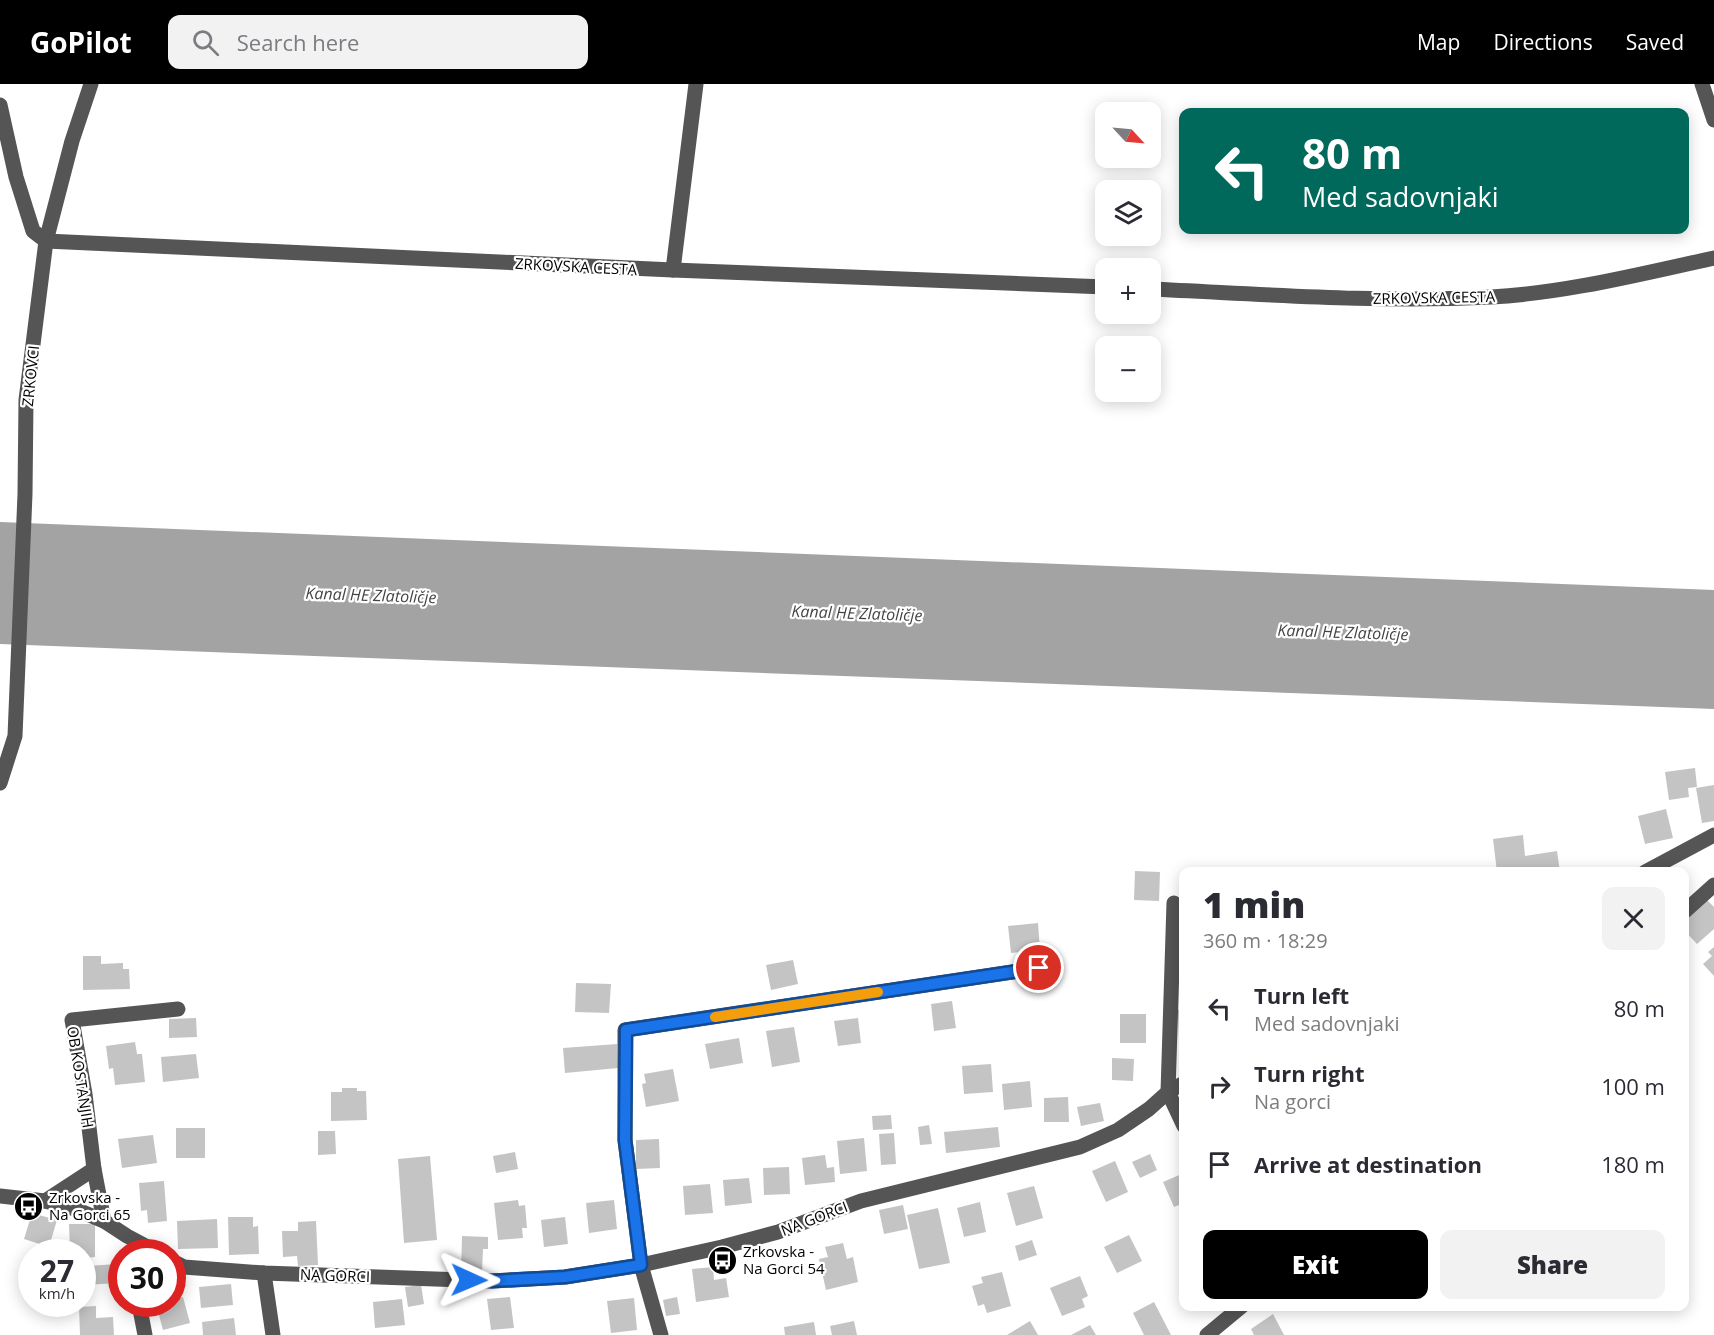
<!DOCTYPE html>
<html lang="en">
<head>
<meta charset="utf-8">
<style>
	:root { --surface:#fff; --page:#f2f2f3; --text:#2b2b33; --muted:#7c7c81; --accent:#000 }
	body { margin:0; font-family:"Open Sans",sans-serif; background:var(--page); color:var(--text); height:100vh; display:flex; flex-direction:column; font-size:22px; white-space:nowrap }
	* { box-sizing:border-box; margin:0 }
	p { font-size:20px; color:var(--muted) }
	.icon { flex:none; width:33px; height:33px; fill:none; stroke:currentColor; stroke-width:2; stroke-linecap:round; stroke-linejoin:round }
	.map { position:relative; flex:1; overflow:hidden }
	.panel { position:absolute; left:1179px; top:783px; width:510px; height:444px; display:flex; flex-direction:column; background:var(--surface); border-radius:12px; box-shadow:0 3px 15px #0003 }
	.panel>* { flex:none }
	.top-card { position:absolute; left:1179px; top:24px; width:510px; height:126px; border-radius:12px; box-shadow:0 3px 15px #0003; background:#00695c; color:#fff; overflow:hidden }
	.needle { width:39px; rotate:116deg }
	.tools { position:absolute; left:1095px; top:18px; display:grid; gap:12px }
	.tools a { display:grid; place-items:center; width:66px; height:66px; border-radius:12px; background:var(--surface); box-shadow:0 3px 15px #0003; font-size:30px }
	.speed { position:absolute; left:18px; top:1155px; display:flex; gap:12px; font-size:30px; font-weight:700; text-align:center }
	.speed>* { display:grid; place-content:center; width:78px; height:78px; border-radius:50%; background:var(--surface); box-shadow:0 3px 15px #0003; line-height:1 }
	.speed small { font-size:15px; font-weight:400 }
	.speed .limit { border:9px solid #d22; background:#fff; color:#111 }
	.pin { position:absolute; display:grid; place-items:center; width:51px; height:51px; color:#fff; margin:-26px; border:3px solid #fff; border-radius:50%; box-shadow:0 2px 6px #0007 }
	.me { position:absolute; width:66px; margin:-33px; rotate:91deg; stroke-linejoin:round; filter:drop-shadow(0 0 4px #0008) }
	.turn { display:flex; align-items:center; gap:21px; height:126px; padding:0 24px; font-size:27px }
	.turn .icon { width:78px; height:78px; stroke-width:2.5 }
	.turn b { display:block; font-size:42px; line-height:51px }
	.round { display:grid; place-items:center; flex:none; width:63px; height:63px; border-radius:12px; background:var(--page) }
	.headline { display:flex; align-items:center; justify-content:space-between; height:102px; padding:0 24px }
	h1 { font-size:36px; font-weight:800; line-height:45px }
	.button { display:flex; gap:12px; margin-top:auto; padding:12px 24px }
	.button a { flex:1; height:69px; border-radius:12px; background:var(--accent); color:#fff; font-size:24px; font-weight:800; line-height:69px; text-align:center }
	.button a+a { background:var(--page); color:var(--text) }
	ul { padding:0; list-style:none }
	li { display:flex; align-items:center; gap:18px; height:78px; padding:0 24px }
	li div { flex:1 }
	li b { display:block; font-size:22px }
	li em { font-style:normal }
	header { display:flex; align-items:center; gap:36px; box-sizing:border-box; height:84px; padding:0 30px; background:var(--accent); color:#fff }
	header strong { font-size:28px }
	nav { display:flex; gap:33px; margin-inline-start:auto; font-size:21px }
	.search { width:420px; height:54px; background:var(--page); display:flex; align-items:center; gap:15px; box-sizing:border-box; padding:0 21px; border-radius:12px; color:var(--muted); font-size:22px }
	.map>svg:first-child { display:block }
	.water { fill:#a3a3a3 }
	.building { fill:#c4c4c4 }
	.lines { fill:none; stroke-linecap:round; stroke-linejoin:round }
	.minor { stroke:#555; stroke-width:15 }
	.route-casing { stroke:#114b97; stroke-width:15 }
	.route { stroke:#1a73e8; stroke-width:10 }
	.slow { stroke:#f59e0b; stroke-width:10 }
	.labels { text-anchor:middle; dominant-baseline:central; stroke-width:4.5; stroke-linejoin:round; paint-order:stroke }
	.street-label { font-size:15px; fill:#000; stroke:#fff }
	.poi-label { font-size:15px; fill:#000; stroke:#fff; text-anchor:start }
	.water-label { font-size:16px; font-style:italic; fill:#444; stroke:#fff }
</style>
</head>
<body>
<header>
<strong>GoPilot</strong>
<div class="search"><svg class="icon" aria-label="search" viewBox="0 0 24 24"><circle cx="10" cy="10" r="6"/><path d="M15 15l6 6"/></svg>Search here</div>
<nav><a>Map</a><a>Directions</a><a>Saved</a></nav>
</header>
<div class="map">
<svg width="1714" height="1251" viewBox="0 0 1714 1251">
	<rect width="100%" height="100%" fill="#fff"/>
	<path class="water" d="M0,438L1714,506V625L0,560Z"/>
	<g class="building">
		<path d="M1695,684L1697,703L1688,704L1689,713L1669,716L1665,688Z"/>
		<path d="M1714,701V737L1702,739L1696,704Z"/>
		<path d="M1666,725L1673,754L1645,760L1638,732Z"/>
		<path d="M1523,751L1525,772L1557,767L1560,788H1497L1493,755Z"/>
		<path d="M1135,787L1160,788L1159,817L1134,816Z"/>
		<path d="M1705,814L1714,823V845L1697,860L1684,846V832Z"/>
		<path d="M1038,839L1040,866L1011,869L1008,842Z"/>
		<path d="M1714,863V892L1703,880L1712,872L1708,868Z"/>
		<path d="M83,872H101V880L123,879V885H129L130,905L83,906Z"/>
		<path d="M793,876L798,900L771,906L766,881Z"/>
		<path d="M576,899L611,900L609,929L575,928Z"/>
		<path d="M952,917L956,944L934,947L931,920Z"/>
		<path d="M1178,926H1184V954H1179Z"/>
		<rect x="1120" y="930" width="26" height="29"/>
		<path d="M196,934L197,953L169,954V935Z"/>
		<path d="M858,934L861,959L838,962L834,937Z"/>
		<path d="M794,943L800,978L772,983L766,947Z"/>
		<path d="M739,954L743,979L710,985L705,960Z"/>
		<path d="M135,958L137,970H142L145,998L115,1001L113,984L109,985L106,962Z"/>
		<path d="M617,960L618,984L565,989L563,964Z"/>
		<path d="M196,970L199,994L163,998L161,973Z"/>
		<path d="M1112,974L1134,975L1133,997L1112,996Z"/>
		<path d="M991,980L993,1008L964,1010L962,982Z"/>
		<path d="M673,985L679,1017L646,1023L642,1000L646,999L644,990Z"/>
		<path d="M1030,997L1032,1023L1004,1026L1002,1000Z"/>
		<path d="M342,1004H357V1007H366L367,1036L331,1037V1008H342Z"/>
		<path d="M1068,1013L1069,1038H1044V1014Z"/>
		<path d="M1100,1019L1104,1037L1081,1042L1077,1023Z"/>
		<path d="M891,1031L892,1045L873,1046L872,1032Z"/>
		<path d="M929,1041L932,1060L920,1061L918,1043Z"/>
		<path d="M998,1043L1000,1063L946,1069L944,1048Z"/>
		<rect x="176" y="1044" width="29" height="30"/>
		<path d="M318,1047H335L336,1070L318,1071Z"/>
		<path d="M894,1049L896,1080L881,1081L879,1050Z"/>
		<path d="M153,1051L157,1079L122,1084L118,1055Z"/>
		<path d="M864,1054L867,1087L840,1090L837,1057Z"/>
		<path d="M659,1055L660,1084L636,1085V1056Z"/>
		<path d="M515,1068L518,1085L496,1089L493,1072Z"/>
		<path d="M1150,1070L1157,1086L1140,1094L1132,1078Z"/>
		<path d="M825,1071L827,1084L834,1083L835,1098L805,1101L802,1074Z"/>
		<path d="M430,1072L437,1156L404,1159L398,1075Z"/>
		<path d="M1115,1077L1128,1108L1106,1118L1092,1087Z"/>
		<path d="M789,1083L790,1110L764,1111L763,1084Z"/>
		<path d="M1184,1089V1119L1174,1123L1163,1098Z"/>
		<path d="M749,1094L752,1119L725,1122L723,1096Z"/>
		<path d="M164,1097L167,1137L148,1139L147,1126L141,1127L139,1099Z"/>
		<path d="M710,1100L713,1129L685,1131L683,1102Z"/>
		<path d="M1034,1102L1043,1134L1016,1142L1007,1109Z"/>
		<path d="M518,1116L519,1122L525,1121L527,1144H522L523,1154L498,1156L494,1119Z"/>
		<path d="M614,1116L617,1145L589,1149L586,1119Z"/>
		<path d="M980,1118L986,1148L964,1153L957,1124Z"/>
		<path d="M903,1121L908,1145L884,1150L879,1126Z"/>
		<path d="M938,1124L950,1179L919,1185L907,1131Z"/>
		<path d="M32,1129L57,1136L49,1163L24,1155Z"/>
		<path d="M228,1133H253V1143L258,1142L259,1170L229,1171Z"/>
		<path d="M565,1133L568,1160L544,1163L541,1136Z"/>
		<path d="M217,1135L218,1164L178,1165L177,1137Z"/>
		<path d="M316,1137L318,1181L298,1182L297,1172L283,1173L282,1147H298V1138Z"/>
		<path d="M69,1140H95V1173L87,1174L88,1182L117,1180L118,1199L84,1201L82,1168H70Z"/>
		<path d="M1129,1151L1142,1177L1117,1189L1104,1163Z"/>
		<path d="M462,1152L488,1153V1165H483L482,1189L461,1188Z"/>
		<path d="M1032,1156L1037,1171L1019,1177L1015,1162Z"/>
		<path d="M843,1159L847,1175L853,1173L858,1198L826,1206L819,1175L828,1173L825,1163Z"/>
		<path d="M713,1183L714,1196L726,1194L729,1213L696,1218L692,1185Z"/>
		<path d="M1002,1188L1011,1222L987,1229L984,1220L978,1222L972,1202L983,1199L981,1193Z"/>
		<path d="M1080,1192L1088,1212L1082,1215L1085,1223L1062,1232L1050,1204Z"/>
		<path d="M231,1200L233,1221L201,1224L199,1203Z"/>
		<path d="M421,1201L424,1220L408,1223L405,1203Z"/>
		<path d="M183,1213L190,1239L163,1246L156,1220H172V1216Z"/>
		<path d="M510,1213L514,1244L491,1246L487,1215Z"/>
		<path d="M677,1213L680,1230L666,1232L663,1216Z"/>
		<path d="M634,1214L637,1246L611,1249L607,1217Z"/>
		<path d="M402,1215L405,1241L375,1244L373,1218Z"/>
		<path d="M1154,1218L1171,1251H1144L1133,1229Z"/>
		<path d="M96,1222V1234L113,1233L114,1251H80L79,1223Z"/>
		<path d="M1273,1230L1284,1251H1254L1251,1245Z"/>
		<path d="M234,1234L236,1251H203L202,1238Z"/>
		<path d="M854,1237L857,1251H832L830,1242Z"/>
		<path d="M1030,1237L1038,1251H1007Z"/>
		<path d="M814,1238L816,1251H785L784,1243Z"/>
		<path d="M1090,1241L1096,1251H1071Z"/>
	</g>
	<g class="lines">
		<g class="minor">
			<path d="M1702,0L1714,36"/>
			<path d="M0,21L16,93L33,147L46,157"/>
			<path d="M46,157L673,186L1106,203"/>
			<path d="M673,186L696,0"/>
			<path d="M1150,205C1263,210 1378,219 1491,213C1566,209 1640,190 1714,174"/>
			<path d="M0,699L15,652L25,410L26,316L46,157L72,57L91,0"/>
			<path d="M1645,788L1714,751"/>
			<path d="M1174,819L1168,1008L1184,1042"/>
			<path d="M1684,828L1714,801"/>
			<path d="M0,1112L45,1117L75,1125L104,1137L127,1152L157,1168"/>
			<path d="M45,1117L94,1085"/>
			<path d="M104,1137L94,1085L85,1010L72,936L178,925"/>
			<path d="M172,1177L184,1183L264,1189L492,1197L565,1193L641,1181L722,1163L778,1148L861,1117L1080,1063L1118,1046L1149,1025L1168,1008L1184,999"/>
			<path d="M264,1189L273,1251"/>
			<path d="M139,1220L145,1251"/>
			<path d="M661,1251L641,1181L625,1056V946L1039,884"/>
			<path d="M1207,1251L1242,1222"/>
		</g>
	</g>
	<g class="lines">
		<defs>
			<path id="route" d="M469,1196L492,1197L565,1193L641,1181L625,1056L626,946L1039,884"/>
		</defs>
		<use href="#route" class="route-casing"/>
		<use href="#route" class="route"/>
		<path class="slow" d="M715,933L878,908"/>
	</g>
	<defs>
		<symbol id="bus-disc" viewBox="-11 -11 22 22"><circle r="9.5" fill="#000" stroke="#fff"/><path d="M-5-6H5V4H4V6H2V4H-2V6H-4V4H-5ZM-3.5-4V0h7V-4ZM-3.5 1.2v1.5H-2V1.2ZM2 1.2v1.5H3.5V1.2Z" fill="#fff"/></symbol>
	</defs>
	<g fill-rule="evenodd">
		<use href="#bus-disc" x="12" y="1106" width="33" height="33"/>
		<use href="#bus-disc" x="706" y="1160" width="33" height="33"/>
	</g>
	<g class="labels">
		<g class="street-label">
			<text transform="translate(576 182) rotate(3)">ZRKOVSKA CESTA</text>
			<text transform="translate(1434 213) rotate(-1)">ZRKOVSKA CESTA</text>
			<text transform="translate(30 292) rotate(-84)">ZRKOVCI</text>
			<text transform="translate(81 993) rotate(81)">OB KOSTANJIH</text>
			<text transform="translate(814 1134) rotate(-21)">NA GORCI</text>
			<text transform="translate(335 1191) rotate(2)">NA GORCI</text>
		</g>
		<g class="poi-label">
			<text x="49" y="1113">Zrkovska -<tspan x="49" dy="17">Na Gorci 65</tspan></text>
			<text x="743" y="1167">Zrkovska -<tspan x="743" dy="17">Na Gorci 54</tspan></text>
		</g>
		<g class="water-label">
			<text transform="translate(371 511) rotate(2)">Kanal HE Zlatoličje</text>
			<text transform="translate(857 529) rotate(2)">Kanal HE Zlatoličje</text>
			<text transform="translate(1343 548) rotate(2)">Kanal HE Zlatoličje</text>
		</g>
	</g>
</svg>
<div class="tools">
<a><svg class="needle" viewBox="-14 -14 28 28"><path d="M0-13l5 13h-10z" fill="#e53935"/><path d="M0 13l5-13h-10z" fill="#7c7c81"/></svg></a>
<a><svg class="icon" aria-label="layers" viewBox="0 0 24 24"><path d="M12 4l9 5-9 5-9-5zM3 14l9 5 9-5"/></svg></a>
<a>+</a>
<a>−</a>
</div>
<div class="speed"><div>27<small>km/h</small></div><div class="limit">30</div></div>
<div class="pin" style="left:1039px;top:884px;background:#d93025"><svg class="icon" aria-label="arrive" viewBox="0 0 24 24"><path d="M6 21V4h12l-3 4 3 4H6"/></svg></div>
<svg class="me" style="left:469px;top:1196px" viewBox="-20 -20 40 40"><path d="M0-17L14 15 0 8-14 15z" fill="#1a73e8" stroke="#fff" stroke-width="4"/></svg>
<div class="top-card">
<div class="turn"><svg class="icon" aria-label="left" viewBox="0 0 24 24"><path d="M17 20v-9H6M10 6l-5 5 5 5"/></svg><div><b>80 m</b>Med sadovnjaki</div></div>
</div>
<section class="panel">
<div class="headline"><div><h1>1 min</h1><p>360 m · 18:29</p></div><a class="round"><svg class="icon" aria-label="close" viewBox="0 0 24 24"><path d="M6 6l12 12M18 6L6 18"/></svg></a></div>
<ul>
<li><svg class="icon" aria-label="left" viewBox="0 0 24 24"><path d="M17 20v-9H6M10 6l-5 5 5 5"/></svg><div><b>Turn left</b><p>Med sadovnjaki</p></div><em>80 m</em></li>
<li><svg class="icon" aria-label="right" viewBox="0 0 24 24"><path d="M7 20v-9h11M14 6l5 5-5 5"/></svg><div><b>Turn right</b><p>Na gorci</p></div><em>100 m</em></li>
<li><svg class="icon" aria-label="arrive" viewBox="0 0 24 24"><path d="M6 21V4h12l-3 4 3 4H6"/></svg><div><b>Arrive at destination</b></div><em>180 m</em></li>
</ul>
<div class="button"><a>Exit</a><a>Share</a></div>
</section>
</div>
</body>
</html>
